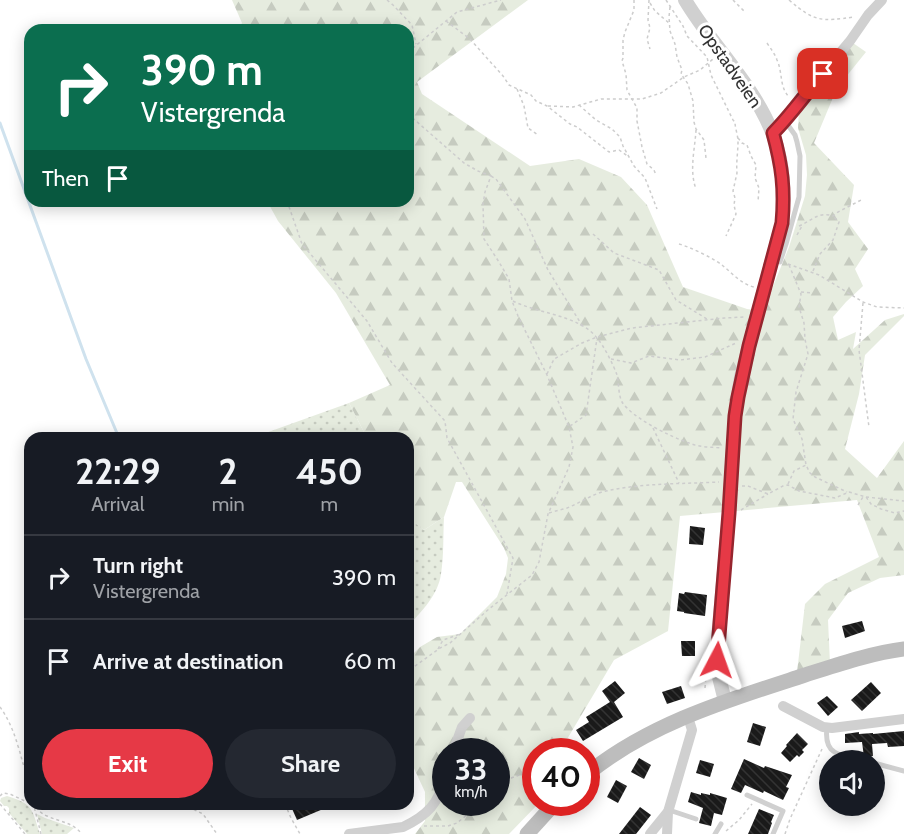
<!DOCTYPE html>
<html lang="en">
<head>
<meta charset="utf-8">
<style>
	:root { --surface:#171b24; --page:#242831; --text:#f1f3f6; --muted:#9ea1a6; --line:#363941; --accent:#e63946 }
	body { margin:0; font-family:Cabin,sans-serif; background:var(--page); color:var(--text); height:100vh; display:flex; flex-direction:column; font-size:22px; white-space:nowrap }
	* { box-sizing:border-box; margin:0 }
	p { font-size:20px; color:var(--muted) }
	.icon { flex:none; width:33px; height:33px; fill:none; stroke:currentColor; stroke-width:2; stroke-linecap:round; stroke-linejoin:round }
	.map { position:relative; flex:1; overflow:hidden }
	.sheet { position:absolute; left:24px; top:432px; width:390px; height:378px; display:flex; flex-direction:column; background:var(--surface); border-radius:18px; box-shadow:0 3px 15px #0003 }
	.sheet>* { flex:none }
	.hud { position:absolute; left:24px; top:24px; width:390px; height:183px; border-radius:18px; box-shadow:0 3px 15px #0003; background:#0b6e4f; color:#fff; overflow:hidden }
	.buttons { position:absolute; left:819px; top:750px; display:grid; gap:12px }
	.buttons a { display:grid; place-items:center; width:66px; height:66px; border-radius:50%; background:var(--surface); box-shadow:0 3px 15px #0003; font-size:30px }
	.speed { position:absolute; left:432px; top:738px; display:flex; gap:12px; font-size:30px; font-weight:700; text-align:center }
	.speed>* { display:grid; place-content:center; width:78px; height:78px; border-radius:50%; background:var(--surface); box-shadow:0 3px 15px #0003; line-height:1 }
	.speed small { font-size:15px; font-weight:400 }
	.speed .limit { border:9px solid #d22; background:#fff; color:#111 }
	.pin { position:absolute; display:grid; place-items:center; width:51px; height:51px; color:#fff; margin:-26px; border-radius:12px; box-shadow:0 3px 9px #0006 }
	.me { position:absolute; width:66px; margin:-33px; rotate:4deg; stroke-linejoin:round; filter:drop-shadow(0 0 4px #0008) }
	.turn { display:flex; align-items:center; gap:21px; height:126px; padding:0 18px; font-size:27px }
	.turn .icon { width:78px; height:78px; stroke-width:2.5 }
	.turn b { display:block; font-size:42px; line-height:51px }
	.then { display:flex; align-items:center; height:57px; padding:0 18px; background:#0003; gap:12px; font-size:22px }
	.eta { display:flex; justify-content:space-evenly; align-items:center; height:102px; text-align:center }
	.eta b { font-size:36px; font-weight:700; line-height:42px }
	.button { display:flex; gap:12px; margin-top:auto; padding:12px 18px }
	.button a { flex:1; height:69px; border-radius:36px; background:var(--accent); color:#fff; font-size:24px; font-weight:700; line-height:69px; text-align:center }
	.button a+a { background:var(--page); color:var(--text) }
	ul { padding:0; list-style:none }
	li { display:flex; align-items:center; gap:18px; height:84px; padding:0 18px; border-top:2px solid var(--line) }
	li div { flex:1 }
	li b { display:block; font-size:22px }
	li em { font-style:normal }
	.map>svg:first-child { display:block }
	.grass { fill:url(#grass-dots) }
	.forest { fill:url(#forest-firs); fill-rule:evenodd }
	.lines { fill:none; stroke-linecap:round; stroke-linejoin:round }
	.stream { stroke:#cfe2ee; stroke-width:3 }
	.building { fill:url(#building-back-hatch) }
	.path { stroke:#cdcdcd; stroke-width:1.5; stroke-dasharray:3 3; stroke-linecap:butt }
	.service { stroke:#d0d0d0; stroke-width:5 }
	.minor { stroke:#d0d0d0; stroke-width:10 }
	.tertiary { stroke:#d0d0d0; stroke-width:14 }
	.secondary { stroke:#bdbdbd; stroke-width:15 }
	.route-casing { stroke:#96252e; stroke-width:15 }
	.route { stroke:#e63946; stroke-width:10 }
	.labels { text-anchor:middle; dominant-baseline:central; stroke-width:6; stroke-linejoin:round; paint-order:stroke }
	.street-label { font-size:18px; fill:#333; stroke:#fff }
</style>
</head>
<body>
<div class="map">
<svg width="904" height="834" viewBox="0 0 904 834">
	<defs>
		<pattern id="grass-dots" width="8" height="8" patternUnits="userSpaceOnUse" patternTransform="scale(1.5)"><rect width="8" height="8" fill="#e6ecdf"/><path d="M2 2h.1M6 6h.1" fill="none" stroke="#c6cbc0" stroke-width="1.8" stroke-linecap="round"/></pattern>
		<pattern id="forest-firs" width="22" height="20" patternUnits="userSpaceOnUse" patternTransform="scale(1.5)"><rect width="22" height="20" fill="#e6ecdf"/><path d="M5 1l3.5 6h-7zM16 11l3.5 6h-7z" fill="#c6cbc0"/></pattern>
		<pattern id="building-back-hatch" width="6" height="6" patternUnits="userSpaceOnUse" patternTransform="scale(1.5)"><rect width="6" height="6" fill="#1a1a1a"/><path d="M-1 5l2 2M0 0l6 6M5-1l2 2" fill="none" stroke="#333"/></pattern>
	</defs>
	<rect width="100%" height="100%" fill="#fff"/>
	<g class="grass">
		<path d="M349,403L367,438H252L260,435Z"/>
		<path d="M408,517L424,530L444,517C443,535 444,556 441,574C438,595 422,611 408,626Z"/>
		<path d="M7,796C34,804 32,810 40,834H27L9,813V808L7,806H4L0,801L1,798Z"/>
		<path d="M37,814L45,818L74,828L67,834H42Z"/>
	</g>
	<path class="forest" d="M232,0H528L417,82L422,94L530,166L579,159L621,177L647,205L683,287L747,309L763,311L789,247L805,196L807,175L806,155L798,128L799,109L853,43L866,52L837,88L814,143L854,185L848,222L868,249L855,269L863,286L846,302L833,317L838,340L856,332L853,349L885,320L904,314V316L865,355L859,394L845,449L877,478L904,441V575L880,578L848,593L828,620L830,664L797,672L805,604L825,584L879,557L857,500L680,516L668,631L614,660L566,741L573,751L536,752V802L539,803L509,834H415L425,821V792L412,764L408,762V663L411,660L410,657L420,647L437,637L460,634L497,597L506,574L508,558L504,548L462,482H456L444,517L424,530L408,518V438H367L349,403L390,385L336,293L278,221L267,201H408V30H238L242,23ZM446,752H496V802H446Z"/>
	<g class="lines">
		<path class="stream" d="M0,123L86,359L119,438"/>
	</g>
	<g class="building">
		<path d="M690,526L705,528L703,545L689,544Z"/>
		<path d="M685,592L707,595L705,616L684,613V612L677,611L679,593L684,594Z"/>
		<path d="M862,621L865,631L845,638L842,626Z"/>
		<path d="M681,641H695V656H682Z"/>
		<path d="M615,681L625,693L614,702L623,717L583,741L576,730L589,722L586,717L610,702L602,691Z"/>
		<path d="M871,682L881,693L862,711L851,700Z"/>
		<path d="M681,686L685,698L667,704L662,692Z"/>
		<path d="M827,696L838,707L828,716L817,703Z"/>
		<path d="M753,723L766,727L760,746L747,742Z"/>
		<path d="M904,731V746L888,747L887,743L872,744L873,756L864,757L862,742L845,743V734L859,732V734L873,733V734Z"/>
		<path d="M797,733L808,744L802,750L804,752L799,757L797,755L790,762L781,753L787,746L786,745Z"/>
		<path d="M639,758L651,765L644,779L631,772Z"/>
		<path d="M744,759L764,768L765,766L792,775L786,787L789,788L783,800L764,791L763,793L745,785L741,793L731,789Z"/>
		<path d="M700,760L714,764L710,777L696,773Z"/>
		<path d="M616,780L627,786L618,803L607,797Z"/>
		<path d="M691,792L701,795V793L710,795V793L727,798L722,815L714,813L711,826L699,823L703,808L688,802Z"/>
		<path d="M290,804H335L297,820Z"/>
		<path d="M640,807L651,815L636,834H619Z"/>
		<path d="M759,809L774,815L771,822L772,823L768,834H748Z"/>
	</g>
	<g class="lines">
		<g class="path">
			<path d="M387,0L393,5L412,25L416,44"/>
			<path d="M634,0V10L625,32L623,40V58L622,61L626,74L627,90L637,108V121L642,147L647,164L654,170L656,175"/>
			<path d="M649,0L648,20L650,28L647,39L650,49"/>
			<path d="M666,0L683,26L687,36L707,57L711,75L733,120L735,122C735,128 738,135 738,142C738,152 736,163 737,173L733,191L735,198L734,205L736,214L726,236"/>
			<path d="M733,0L744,11"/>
			<path d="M789,0C816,23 821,21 855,17"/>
			<path d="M650,3L655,11L669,23"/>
			<path d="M670,7L669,17L670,31L675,44L677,57L682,70L681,74L688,84L693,101L694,122L696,129L704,140L706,158"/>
			<path d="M446,21L470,39L503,76L509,85L531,95L536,101L547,106L570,124L577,127L586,134L609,152L619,150L629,157"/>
			<path d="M767,43C771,49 775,54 777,60C783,73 779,86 789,97"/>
			<path d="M408,52L457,12L501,0"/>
			<path d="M408,74V75"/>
			<path d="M517,89L524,106L528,128L538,135"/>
			<path d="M579,105L596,120L612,129L620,137L623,146L634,166L645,178L657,209"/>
			<path d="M548,106L573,107L601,99H642L661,93L684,77L700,70L713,59"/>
			<path d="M408,114L464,163L478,171L491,176L485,192L483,204L484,239L499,262L509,279L512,301L518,316L547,375L569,427L573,447L569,467L548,514L539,562L532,575L489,609L450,643L440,648L408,671"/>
			<path d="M696,130C695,149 689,170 696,189"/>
			<path d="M738,138L742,143L747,145L751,156L756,165L755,178L759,188L758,202"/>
			<path d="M491,176L496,179L525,219L548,270L583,327"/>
			<path d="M287,201L302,244L367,321L392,363L445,421L447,438L513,558L507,594"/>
			<path d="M799,226C811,221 819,211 833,216L838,212L863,199"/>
			<path d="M593,234L614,253L659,270L676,300L707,319"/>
			<path d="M797,235L802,226"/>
			<path d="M679,244C690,247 713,258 722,265C732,273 741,284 754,287"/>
			<path d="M788,264L819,275L863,302L877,307L904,308"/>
			<path d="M789,265L801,294L799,307L804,323L805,339L808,354L796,392L793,419L802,439L806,465L810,473L815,477L847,492"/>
			<path d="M813,271L820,254L833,240L839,222L834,217"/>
			<path d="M801,292L813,293"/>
			<path d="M513,301C539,314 579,315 597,338C604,346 613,364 617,375C619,383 618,394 622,402C632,418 671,437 689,443C698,447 710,447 721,448"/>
			<path d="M863,303L859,350L869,427"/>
			<path d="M611,359L631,363L649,356L680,360L705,357L736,343"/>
			<path d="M547,374L554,359L582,343L597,337L632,328L724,318L744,317"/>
			<path d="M570,426L586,415L597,338"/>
			<path d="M653,428L679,483"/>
			<path d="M788,484L794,471L806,465"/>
			<path d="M742,486H748L768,494L783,486L788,485L799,491L835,498L849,492L866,497L871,504L881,509L895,513L904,511"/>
			<path d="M866,497L904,501"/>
			<path d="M858,505L863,497"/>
			<path d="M741,510L768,494"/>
			<path d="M549,513C555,511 561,510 567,508C580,503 592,494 606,491C643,483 681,484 719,482"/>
			<path d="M438,649L443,640L460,634"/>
			<path d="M705,688L706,676"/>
			<path d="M0,707C8,718 14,732 18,746C22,757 22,767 30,776"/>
			<path d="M496,788C507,778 521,774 536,770"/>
			<path d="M0,796L3,793L10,794L29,803"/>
			<path d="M0,804L25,834"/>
			<path d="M31,804C37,808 40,813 47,816C60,822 72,822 82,834"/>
			<path d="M183,804L203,814L217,834"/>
			<path d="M285,804L291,818L300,834"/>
			<path d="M424,826H448L457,823L483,802"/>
			<path d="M726,831L739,820L752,804"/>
			<path d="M41,834L34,806L44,804"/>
			<path d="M785,834L790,819L822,749"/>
		</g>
		<g class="service">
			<path d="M780,262L786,244L799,197L800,156L797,142L795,135L785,121"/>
			<path d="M827,727C824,751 834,753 853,760"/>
			<path d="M874,763L904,771"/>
			<path d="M747,795L783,811L773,834"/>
			<path d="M669,810L696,819"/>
			<path d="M715,834L721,824"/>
		</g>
		<g class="minor">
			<path d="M773,133L785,121L797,104L850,41L868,15L882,0"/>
			<path d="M783,706L823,727L832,728L904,719"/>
			<path d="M453,752L462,727L470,718"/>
			<path d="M349,834L403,827C428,815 438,804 446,776"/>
			<path d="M650,834L667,813"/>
			<path d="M667,834L668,812L692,730L688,717"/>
		</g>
		<path class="tertiary" d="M685,0C711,44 753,84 772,132C784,161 785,192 782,223L749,346L741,377L735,416L729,513L717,650L718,673L725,701"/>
		<g class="secondary">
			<path d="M586,775C648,724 728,700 802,676C834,666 871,653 904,649"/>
			<path d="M527,834L556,802"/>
		</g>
	</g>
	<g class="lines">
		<defs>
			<path id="route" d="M717,660L729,513L735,416L738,397L749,346L782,223C785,189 782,166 773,133C791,115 806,93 823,74"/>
		</defs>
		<use href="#route" class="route-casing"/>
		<use href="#route" class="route"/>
	</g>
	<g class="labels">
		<g class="street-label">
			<text transform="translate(730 66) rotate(55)">Opstadveien</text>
		</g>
	</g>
</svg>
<div class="buttons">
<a><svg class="icon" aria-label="sound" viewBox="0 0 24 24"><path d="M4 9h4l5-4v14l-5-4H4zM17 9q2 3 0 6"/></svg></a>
</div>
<div class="speed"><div>33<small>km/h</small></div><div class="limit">40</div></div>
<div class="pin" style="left:823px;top:74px;background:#d93025"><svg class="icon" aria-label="arrive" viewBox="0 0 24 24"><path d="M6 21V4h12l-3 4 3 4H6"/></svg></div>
<svg class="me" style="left:717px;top:660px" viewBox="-20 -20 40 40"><path d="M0-17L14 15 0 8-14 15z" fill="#e63946" stroke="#fff" stroke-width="4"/></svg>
<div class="hud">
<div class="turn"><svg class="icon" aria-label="right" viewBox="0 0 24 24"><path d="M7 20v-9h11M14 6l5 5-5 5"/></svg><div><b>390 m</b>Vistergrenda</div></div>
<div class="then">Then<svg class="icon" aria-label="arrive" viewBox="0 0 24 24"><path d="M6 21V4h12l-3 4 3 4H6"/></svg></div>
</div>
<section class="sheet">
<div class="eta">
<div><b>22:29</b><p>Arrival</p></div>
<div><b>2</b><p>min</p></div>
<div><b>450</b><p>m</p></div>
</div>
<ul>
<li><svg class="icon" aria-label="right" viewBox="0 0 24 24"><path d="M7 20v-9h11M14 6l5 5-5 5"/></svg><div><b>Turn right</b><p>Vistergrenda</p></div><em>390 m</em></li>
<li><svg class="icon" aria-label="arrive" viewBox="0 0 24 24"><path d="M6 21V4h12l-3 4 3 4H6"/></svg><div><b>Arrive at destination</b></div><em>60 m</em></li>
</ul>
<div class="button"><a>Exit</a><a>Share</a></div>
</section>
</div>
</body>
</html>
